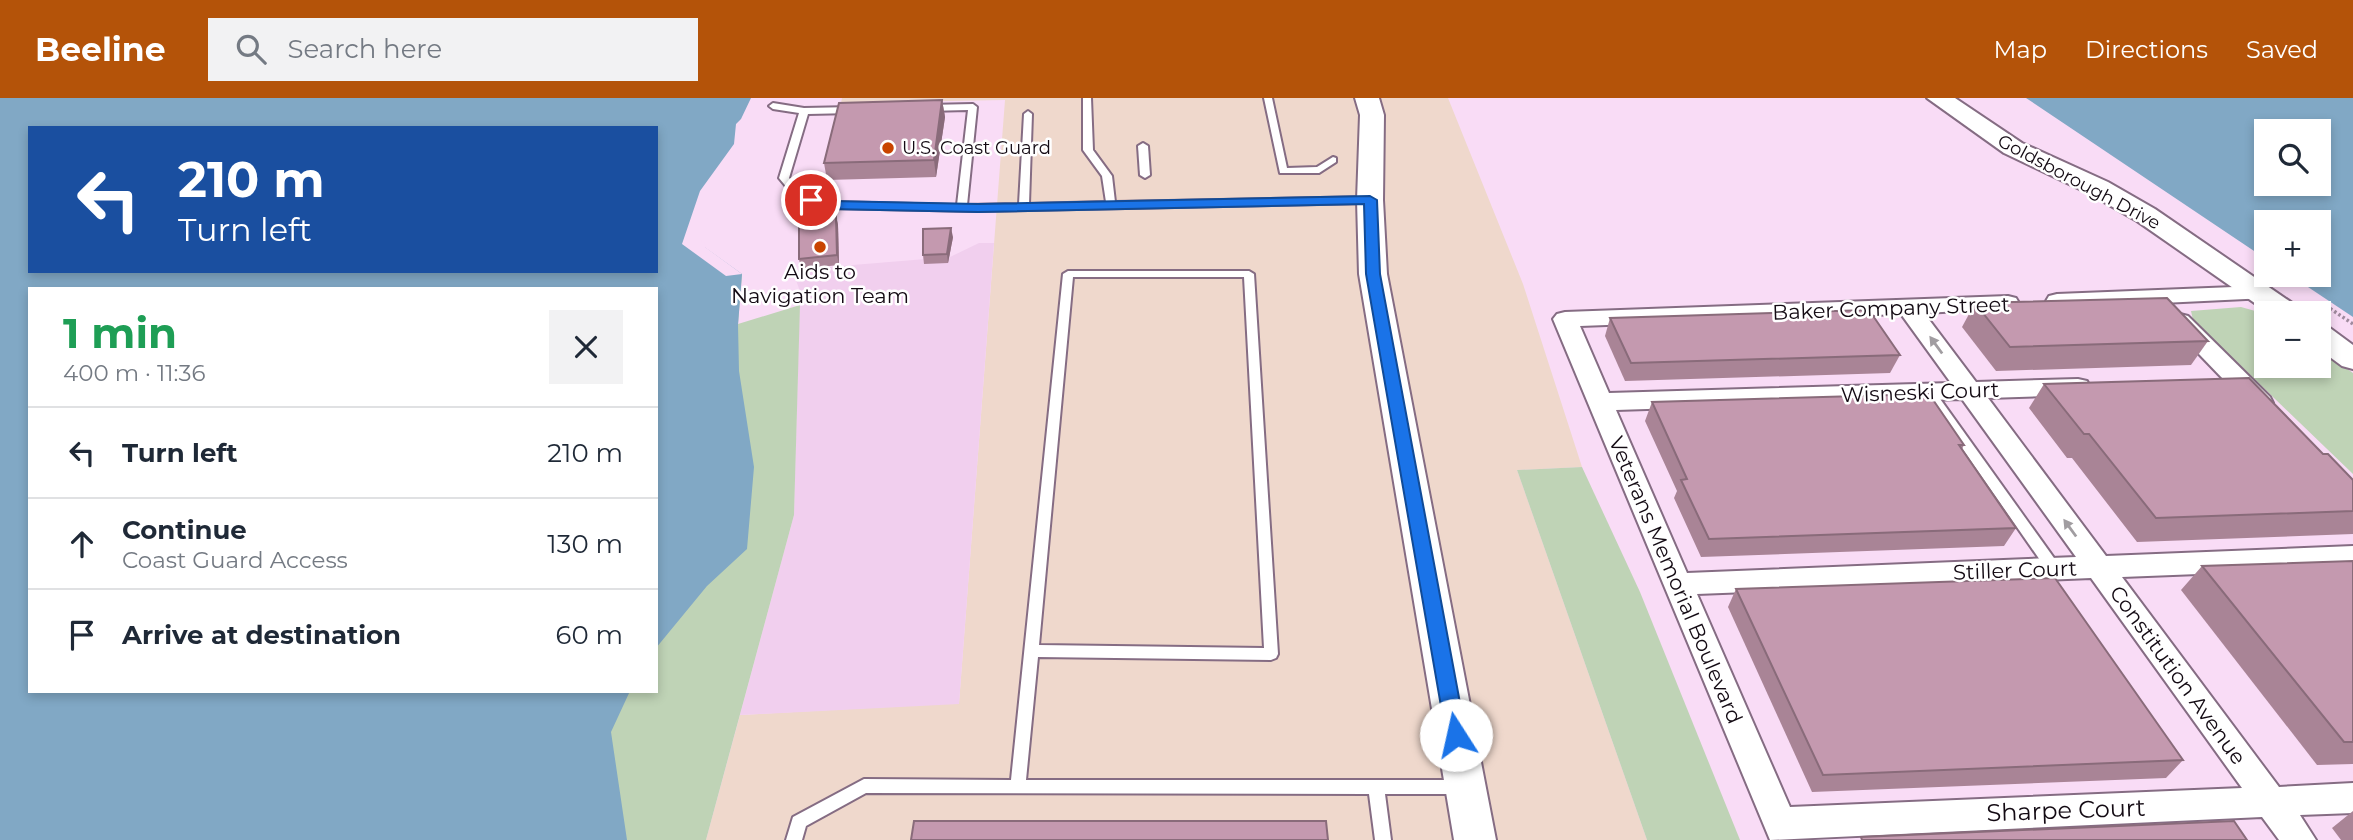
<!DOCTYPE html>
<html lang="en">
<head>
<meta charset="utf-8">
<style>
	:root { --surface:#fff; --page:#f2f2f3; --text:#1f2937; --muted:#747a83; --line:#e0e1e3; --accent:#b45309 }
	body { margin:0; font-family:Montserrat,sans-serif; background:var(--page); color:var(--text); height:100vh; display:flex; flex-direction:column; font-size:26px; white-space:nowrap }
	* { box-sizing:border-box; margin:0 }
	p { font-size:23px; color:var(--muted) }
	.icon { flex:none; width:38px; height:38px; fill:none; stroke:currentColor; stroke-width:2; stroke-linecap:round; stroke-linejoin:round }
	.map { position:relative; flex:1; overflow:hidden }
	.drawer { position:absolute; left:28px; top:189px; width:630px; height:406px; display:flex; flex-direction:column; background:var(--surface); border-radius:0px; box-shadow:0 4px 10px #0003 }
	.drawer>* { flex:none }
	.hud { position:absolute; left:28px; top:28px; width:630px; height:147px; border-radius:0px; box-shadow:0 4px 10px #0003; background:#1a4fa0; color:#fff; overflow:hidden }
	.buttons { position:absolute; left:2254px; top:21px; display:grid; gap:14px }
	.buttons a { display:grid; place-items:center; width:77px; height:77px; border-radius:0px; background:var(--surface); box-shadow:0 4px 10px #0003; font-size:35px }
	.pin { position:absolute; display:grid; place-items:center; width:60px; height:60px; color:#fff; margin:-30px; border:4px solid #fff; border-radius:50%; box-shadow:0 2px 7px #0007 }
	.me { position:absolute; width:77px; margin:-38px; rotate:350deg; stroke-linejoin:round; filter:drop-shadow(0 0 5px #0008) }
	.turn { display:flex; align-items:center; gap:24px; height:147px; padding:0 35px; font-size:32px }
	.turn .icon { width:91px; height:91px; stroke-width:2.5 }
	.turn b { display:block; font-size:49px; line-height:60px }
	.round { display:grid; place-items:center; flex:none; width:74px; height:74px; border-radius:0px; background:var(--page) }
	.overview { display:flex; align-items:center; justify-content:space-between; height:119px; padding:0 35px }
	h1 { font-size:42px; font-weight:700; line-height:52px; color:#1e9e55 }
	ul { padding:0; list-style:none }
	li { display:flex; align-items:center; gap:21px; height:91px; padding:0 35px; border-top:2px solid var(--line) }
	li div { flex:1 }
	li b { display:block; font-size:26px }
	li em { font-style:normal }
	header { display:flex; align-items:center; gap:42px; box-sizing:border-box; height:98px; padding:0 35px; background:var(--accent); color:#fff }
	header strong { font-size:33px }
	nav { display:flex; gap:38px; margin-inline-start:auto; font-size:24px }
	.search { width:490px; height:63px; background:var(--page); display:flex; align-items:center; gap:18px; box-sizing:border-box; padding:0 24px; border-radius:0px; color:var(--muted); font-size:26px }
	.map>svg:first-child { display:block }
	.commercial { fill:#efd8cc }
	.built { fill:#f1cfee }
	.green { fill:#bfd3b6 }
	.water { fill:#81a8c5; fill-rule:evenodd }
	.pier { fill:#f9dcf6 }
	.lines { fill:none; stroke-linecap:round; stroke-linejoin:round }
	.service-casing { stroke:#856c83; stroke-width:4 }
	.minor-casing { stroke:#856c83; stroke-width:4 }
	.tertiary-casing { stroke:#856c83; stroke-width:4 }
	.path { stroke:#a08b9e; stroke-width:3.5; stroke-dasharray:2.5 2.5; stroke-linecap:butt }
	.service { fill:#fff; fill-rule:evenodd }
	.minor { fill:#fff; fill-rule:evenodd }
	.tertiary { fill:#fff; fill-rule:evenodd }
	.wall { fill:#a98496 }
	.shaded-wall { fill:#896b7a }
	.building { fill:#c499af; stroke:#896b7a; stroke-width:2 }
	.oneway { fill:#a19da1 }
	.route { fill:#1a73e8; stroke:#114b97; stroke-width:2 }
	.poi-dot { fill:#c94400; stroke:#fff; stroke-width:2.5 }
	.labels { text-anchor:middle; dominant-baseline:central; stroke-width:5; stroke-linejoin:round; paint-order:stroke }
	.far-poi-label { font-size:18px; fill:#130a13; stroke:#fff; text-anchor:start }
	.far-street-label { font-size:18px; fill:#130a13; stroke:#fff }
	.poi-label { font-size:21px; fill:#130a13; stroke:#fff }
	.street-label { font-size:21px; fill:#130a13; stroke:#fff }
	.near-street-label { font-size:24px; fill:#130a13; stroke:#fff }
</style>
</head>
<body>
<header>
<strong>Beeline</strong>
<div class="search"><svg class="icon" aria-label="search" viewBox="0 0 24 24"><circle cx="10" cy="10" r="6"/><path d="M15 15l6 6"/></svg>Search here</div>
<nav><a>Map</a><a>Directions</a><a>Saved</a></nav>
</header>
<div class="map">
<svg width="2353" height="742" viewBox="0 0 2353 742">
	<rect width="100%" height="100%" fill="#f9dcf6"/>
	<path class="commercial" d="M842,0H1448L1523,186L1582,369L1517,372L1647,742H706L740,617L959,605L1005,2L841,5Z"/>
	<path class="built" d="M979,145H994L959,606L740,617L794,417L800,193L792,172L950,159Z"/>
	<g class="green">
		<path d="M682,146L742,176L738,226L800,207L794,417L706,742H492L441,593H656V173Z"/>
		<path d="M2241,209L2266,216V268H2319V251L2353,275V376L2193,222L2191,213Z"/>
		<path d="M1582,369L1640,494L1740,742H1647L1517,372Z"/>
	</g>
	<g class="water">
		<path d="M0,0H762L717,83L696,143L742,176L738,227L739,273L754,369L747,451L707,488L656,550V191H30V593H630L611,634L627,742H0ZM30,30H656V173H30Z"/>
		<path d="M2026,0H2353V219L2290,177H2319V124H2266V161ZM2266,33H2319V86H2266Z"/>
	</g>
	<path class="pier" d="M751,0H766L730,72L720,84L700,142L706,146L705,149L742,176L726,178L682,146L700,93L734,46L736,26L741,21Z"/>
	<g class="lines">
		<defs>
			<g id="service">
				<path d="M1083,0H1091L1093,52L1112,78L1115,104L1370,99L1375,102L1370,105L978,113L830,110L794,98L779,80L799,15L773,11L769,8L773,5L804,10L853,9L857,12L853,15L808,16L789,80C803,97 809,98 830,104L957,107L968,12L927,13L923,10L927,7L973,6L977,9L967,107L1019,106L1024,16L1028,13L1032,16L1029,106L1106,104L1102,78L1083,52Z"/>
				<path d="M1264,0H1272L1287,70L1317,69L1333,59L1336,60V64L1319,75H1280Z"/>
				<path d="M1143,45L1148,48L1150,77L1145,80L1140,77L1138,48Z"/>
				<path d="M1068,173H1249L1254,176L1278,556L1276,560L1271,562L1038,559L1026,682H1462L1467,684L1470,689L1467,694L1462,696H1385L1391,742H1375L1369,696L866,695L806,728L802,742H786L793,719L864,681L1011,682L1063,176ZM1073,179H1244L1264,550L1039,547Z"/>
				<path d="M1929,290L1933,291L2059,467L2061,471L2059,475H2049L1925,297L1923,294L1925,291Z"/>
			</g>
			<g id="minor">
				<path d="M2259,188L2267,190L2270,195L2267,200L2057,210L2049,208L2046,203L2049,198L2057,196Z"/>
				<path d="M2008,198L2016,200L2019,205L2016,210L1924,215L1976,284L2078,281L2087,283L2090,289L2087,295L2078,297L1988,300L2106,458L2353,448V470L2122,479L2279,689L2353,685V715L2300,717L2316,742H2279L2262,719L1770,742L1553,221L1557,216L1565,214ZM1901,216L1951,285L1609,295L1580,228ZM1962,301L2076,459L1687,475L1616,312ZM2091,480L2242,690L1790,709L1697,496Z"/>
				<path d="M2180,216L2188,218L2270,299L2273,305L2270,311L2261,313L2252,311L2172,228L2168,223L2172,218Z"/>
			</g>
			<g id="tertiary">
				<path d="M1355,0H1379L1384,17L1383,102L1387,176L1496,742H1454L1359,176L1357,102L1360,17Z"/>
				<path d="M1927,0H1955L2022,45L2108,84L2155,111L2298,209L2303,215H2269L2137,123L2090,96L2004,55Z"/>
				<path d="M2319,228L2330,230L2353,247V271L2342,268L2319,251Z"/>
			</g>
		</defs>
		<use href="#service" class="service-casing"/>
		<use href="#minor" class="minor-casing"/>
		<use href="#tertiary" class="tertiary-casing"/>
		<path class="path" d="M2312,207L2322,205L2353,226"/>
		<use href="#service" class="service"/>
		<use href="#minor" class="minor"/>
		<use href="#tertiary" class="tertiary"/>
	</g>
	<g class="wall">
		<path d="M942,2L945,19L936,79L827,82L824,65Z"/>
		<path d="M836,118L838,127L839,167L801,171L799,161Z"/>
		<path d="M953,139L948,165L924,166L923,157Z"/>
		<path d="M1975,205L2208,243L2191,267L1996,273L1962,229Z"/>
		<path d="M1610,220L1900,257L1890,275L1625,283L1605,238Z"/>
		<path d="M2044,286L2323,356L2353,382V436L2137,444L2072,360H2067L2029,310Z"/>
		<path d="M1652,304L1964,347L1962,351L2016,430L2004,448L1701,459L1674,400L1677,393L1645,323Z"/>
		<path d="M2353,463V666L2317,667L2181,492L2202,468Z"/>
		<path d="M1736,491L2183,662L2166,680L1812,694L1728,509Z"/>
		<path d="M2353,713V742H2341L2332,730Z"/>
	</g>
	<g class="shaded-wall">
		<path d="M942,2L945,19L936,79L934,62Z"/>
		<path d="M836,118L838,127L839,167L837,157Z"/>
		<path d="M951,130L953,139L948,165L947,156Z"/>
	</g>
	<g class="building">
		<path d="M942,2L934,62L824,65L839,5Z"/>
		<path d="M836,118L837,157L799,161V122Z"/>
		<path d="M951,130L947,156L923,157V131Z"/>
		<path d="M2167,200L2208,243L2010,249L1975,205Z"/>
		<path d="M1869,212L1900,257L1631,265L1610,220Z"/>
		<path d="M2249,280L2323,356H2328L2353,382V413L2156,420L2089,336H2084L2044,286Z"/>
		<path d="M1929,296L1964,347H1959L2016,430L1709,441L1681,382L1687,381L1652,304Z"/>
		<path d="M2353,463V644H2344L2202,468Z"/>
		<path d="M2055,480L2183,662L1823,677L1736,491Z"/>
		<path d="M914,723H1326L1328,742H911Z"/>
		<path d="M2234,723L2247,742H1862L1861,739Z"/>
	</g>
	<defs><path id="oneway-solid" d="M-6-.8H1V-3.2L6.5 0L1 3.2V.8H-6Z" transform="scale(1.75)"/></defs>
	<g class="oneway">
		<use href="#oneway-solid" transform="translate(1936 247) rotate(-126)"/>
		<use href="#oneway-solid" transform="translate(2070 430) rotate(-126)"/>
	</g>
	<path class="route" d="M1370,98L1377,102L1380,176L1466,637L1463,643L1456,645L1449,643L1446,637L1366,176L1364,106L978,114L830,111L805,102L811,99L830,103L978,106Z"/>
	<g class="poi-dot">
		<circle cx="888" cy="50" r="7"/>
		<circle cx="820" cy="149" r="7"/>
	</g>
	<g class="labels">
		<g class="far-poi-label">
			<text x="902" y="50">U.S. Coast Guard</text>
		</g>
		<g class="far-street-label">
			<text transform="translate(2079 84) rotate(28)">Goldsborough Drive</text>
		</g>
		<g class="poi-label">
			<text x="820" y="173">Aids to<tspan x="820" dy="24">Navigation Team</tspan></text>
		</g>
		<g class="street-label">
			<text transform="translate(1891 210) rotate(-2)">Baker Company Street</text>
			<text transform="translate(1920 294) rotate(-2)">Wisneski Court</text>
			<text transform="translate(2015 472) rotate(-2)">Stiller Court</text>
			<text transform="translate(1676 482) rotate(67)">Veterans Memorial Boulevard</text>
			<text transform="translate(2178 577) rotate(54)">Constitution Avenue</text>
		</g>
		<g class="near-street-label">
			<text transform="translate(2066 712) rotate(-2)">Sharpe Court</text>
		</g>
	</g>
</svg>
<div class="buttons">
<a><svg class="icon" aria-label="search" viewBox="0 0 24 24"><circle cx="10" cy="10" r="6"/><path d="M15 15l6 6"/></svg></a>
<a>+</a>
<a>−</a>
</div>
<div class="pin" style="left:811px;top:102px;background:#d93025"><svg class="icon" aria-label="arrive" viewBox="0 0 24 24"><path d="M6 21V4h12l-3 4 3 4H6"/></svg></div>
<svg class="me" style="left:1456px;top:637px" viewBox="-20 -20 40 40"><circle r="19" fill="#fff"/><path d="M0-13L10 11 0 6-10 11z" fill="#1a73e8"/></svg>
<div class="hud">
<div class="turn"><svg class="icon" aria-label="left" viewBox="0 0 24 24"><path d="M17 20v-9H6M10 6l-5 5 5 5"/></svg><div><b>210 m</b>Turn left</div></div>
</div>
<section class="drawer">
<div class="overview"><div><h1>1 min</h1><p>400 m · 11:36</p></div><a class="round"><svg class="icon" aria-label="close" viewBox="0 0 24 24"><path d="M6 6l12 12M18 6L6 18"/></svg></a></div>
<ul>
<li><svg class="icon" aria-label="left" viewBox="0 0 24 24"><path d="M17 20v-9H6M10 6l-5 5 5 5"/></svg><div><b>Turn left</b></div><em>210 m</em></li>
<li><svg class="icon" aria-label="ahead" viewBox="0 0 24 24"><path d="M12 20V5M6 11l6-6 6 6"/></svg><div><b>Continue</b><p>Coast Guard Access</p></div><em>130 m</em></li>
<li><svg class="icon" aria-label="arrive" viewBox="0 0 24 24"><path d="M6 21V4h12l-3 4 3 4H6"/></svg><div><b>Arrive at destination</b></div><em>60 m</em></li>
</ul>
</section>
</div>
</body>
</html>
